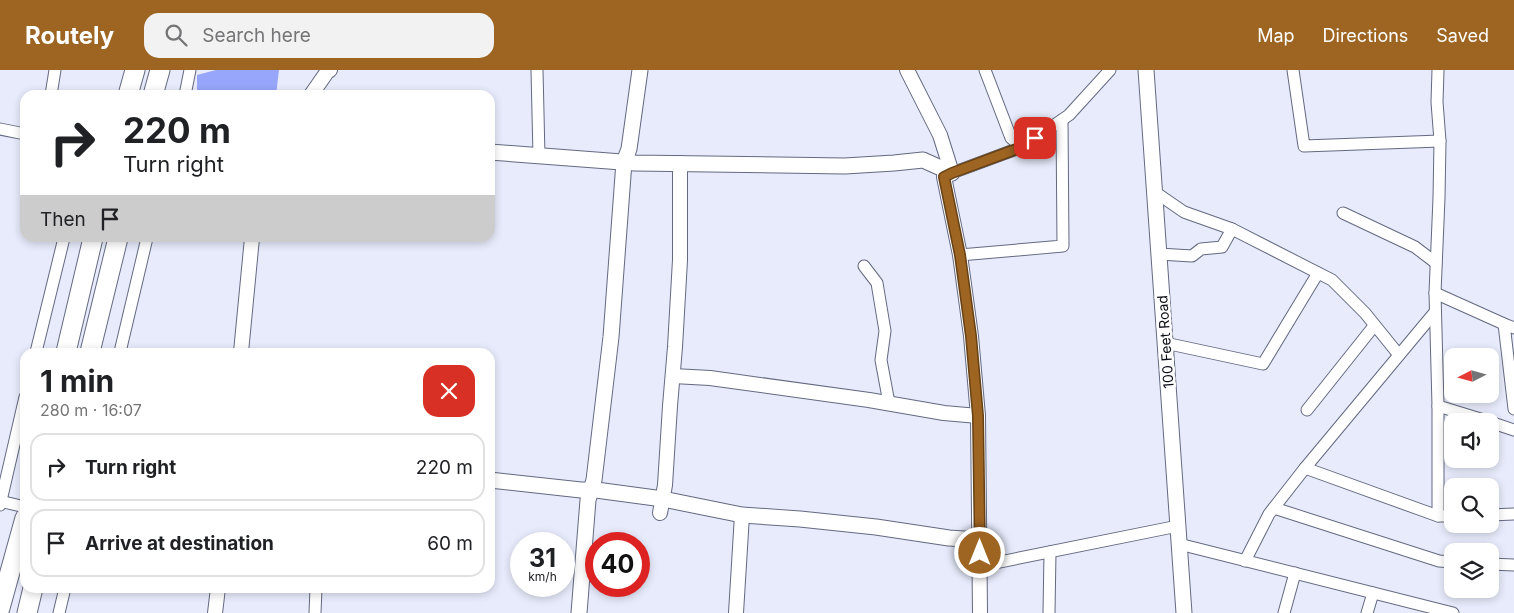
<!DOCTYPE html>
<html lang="en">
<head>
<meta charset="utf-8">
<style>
	:root { --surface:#fff; --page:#f2f2f2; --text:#202124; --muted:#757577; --line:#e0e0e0; --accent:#9d6422 }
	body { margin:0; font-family:Inter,sans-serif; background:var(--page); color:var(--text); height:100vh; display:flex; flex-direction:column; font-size:19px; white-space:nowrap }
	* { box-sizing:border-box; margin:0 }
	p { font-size:16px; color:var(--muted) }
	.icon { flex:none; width:28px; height:28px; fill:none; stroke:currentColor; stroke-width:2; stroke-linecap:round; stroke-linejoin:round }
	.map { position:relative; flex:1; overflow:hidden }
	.side { position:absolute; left:20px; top:278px; width:475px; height:245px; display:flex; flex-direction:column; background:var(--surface); border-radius:15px; box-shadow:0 2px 8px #0003 }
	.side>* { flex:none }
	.top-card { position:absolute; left:20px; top:20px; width:475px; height:152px; border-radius:15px; box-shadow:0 2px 8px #0003; background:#fff; color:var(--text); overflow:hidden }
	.needle { width:32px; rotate:264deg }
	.controls { position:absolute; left:1444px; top:278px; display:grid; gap:10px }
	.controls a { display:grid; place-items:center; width:55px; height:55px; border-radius:10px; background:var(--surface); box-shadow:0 2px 8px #0003; font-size:25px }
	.speed { position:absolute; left:510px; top:462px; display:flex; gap:10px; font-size:25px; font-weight:700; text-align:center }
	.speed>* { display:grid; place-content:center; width:65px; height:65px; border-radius:50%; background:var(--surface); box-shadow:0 2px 8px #0003; line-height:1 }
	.speed small { font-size:12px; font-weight:400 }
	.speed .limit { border:8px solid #d22; background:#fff; color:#111 }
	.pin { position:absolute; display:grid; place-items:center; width:42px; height:42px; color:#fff; margin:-21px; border-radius:10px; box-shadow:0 2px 8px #0006 }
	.me { position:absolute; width:55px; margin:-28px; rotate:0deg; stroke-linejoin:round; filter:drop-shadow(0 0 4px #0008) }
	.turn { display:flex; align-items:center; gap:18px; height:105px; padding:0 20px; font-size:22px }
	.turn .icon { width:65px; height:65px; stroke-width:2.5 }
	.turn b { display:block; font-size:35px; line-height:42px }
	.then { display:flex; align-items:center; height:48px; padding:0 20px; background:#0003; gap:10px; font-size:19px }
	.round { display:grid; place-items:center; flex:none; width:52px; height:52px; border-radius:15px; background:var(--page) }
	.headline { display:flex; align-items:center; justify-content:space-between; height:85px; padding:0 20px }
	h1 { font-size:30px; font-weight:700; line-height:38px }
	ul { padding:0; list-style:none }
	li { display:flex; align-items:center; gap:15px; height:68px; margin:0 10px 8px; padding:0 10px; border:2px solid var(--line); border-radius:15px }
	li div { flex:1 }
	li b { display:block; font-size:19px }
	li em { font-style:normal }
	header { display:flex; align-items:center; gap:30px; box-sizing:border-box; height:70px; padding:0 25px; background:var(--accent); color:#fff }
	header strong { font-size:24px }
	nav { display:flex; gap:28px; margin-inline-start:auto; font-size:18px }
	.search { width:350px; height:45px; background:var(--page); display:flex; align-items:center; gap:12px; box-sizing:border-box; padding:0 18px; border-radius:15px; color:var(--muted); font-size:19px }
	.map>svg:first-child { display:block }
	.forest { fill:#97a6fb }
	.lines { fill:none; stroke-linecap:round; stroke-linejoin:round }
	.minor-casing { stroke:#636980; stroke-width:13 }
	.tertiary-casing { stroke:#636980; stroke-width:16 }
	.secondary-casing { stroke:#636980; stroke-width:17 }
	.trunk-casing { stroke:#636980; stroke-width:21 }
	.minor { stroke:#fff; stroke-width:11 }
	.tertiary { stroke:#fff; stroke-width:14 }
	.secondary { stroke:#fff; stroke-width:15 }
	.trunk { stroke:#fff; stroke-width:19 }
	.route-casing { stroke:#664116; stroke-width:12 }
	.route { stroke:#9d6422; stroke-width:9 }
	.labels { text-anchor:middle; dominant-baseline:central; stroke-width:5; stroke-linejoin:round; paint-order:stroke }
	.street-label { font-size:14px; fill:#0c0e17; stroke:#fff }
</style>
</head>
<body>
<header>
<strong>Routely</strong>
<div class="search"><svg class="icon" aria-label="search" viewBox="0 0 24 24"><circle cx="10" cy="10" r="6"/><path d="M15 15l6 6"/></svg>Search here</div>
<nav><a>Map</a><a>Directions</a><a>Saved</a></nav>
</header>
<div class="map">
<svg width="1514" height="543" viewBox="0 0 1514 543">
	<rect width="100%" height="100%" fill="#e7ebfb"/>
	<path class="forest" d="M216,0H279L276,25H197V5Z"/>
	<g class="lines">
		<defs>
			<g id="minor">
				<path d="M537,0L539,86"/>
				<path d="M985,0L1011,68L1022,77"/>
				<path d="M1293,0L1304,76L1440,71"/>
				<path d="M1438,0L1437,32L1440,71L1439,128L1435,223L1438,336V446"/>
				<path d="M51,25L55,0"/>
				<path d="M185,25L190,0"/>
				<path d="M0,59L25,64"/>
				<path d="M952,103L1022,77L1069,45L1110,0"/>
				<path d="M1155,122L1184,142L1232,159"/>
				<path d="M1343,143L1415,177L1436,193"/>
				<path d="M1159,184L1192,186L1201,179L1222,177L1232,159L1332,210L1365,243L1399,285"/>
				<path d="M960,185L1063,176L1062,50"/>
				<path d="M864,196L877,213L885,261L881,290L889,333"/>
				<path d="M1435,223L1504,254"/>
				<path d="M1514,258L1504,254L1514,339"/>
				<path d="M1165,273L1263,294L1318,203"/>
				<path d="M36,282L64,168"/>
				<path d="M120,282L147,168"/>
				<path d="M1438,336L1487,351"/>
				<path d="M1307,340L1374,256"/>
				<path d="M1490,352L1514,360"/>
				<path d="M1305,398L1438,446H1452"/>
				<path d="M0,431L25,437"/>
				<path d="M0,435L25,327"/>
				<path d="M1274,438L1439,491L1452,492"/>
				<path d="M1490,445L1514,444"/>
				<path d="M1179,474L1453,543"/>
				<path d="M1245,491L1269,444L1305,398L1435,242"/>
				<path d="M1490,494L1514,495"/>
				<path d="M980,496L1178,456"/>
				<path d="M59,543L65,518"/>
				<path d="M315,543L316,518"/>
				<path d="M1049,543L1050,482"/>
				<path d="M1284,543L1295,503"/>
				<path d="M1367,543L1373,523"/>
			</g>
			<g id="tertiary">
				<path d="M907,0L940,65L952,103L944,107L960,185L971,266L978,346L980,543"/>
				<path d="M311,25L327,2L330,0"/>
				<path d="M241,282L252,168"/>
				<path d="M673,306L710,308L869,330L944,343L978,346"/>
				<path d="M660,443L665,415L670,336L675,277L680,190V93"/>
				<path d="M215,543L218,518"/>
				<path d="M736,543L742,445"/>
			</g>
			<g id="secondary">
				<path d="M1146,0L1184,543"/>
				<path d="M490,82L635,93L845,96L894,93L923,90L952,103"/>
				<path d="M490,410L581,420H596L663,429L742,445L800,449L876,457L949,468L979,470"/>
				<path d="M579,543L588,430L594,410L611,267L624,92L629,79L640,0"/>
			</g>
			<g id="trunk">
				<path d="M128,25L135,0"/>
				<path d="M153,25L160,0"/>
				<path d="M66,282L93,168"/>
				<path d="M90,282L118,168"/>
				<path d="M0,538L25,448"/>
				<path d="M27,543L33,518"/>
			</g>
		</defs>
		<use href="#minor" class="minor-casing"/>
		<use href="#tertiary" class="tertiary-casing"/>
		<use href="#secondary" class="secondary-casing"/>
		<use href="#trunk" class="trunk-casing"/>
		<use href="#minor" class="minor"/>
		<use href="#tertiary" class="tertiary"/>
		<use href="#secondary" class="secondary"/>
		<use href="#trunk" class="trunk"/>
	</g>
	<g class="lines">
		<defs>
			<path id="route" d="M980,483L978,346L971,266L960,185L944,107L952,103L1022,77L1035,68"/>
		</defs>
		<use href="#route" class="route-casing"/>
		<use href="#route" class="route"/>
	</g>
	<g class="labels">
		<g class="street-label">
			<text transform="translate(1165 272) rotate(-94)">100 Feet Road</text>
		</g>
	</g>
</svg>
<div class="controls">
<a><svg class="needle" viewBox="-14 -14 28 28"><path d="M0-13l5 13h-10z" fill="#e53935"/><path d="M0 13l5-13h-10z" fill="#757577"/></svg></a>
<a><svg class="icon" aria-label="sound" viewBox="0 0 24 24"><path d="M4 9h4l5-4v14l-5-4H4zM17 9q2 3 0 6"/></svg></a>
<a><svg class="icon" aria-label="search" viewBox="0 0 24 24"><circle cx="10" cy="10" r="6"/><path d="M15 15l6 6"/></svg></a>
<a><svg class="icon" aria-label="layers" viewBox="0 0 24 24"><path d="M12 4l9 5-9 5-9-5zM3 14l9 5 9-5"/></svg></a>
</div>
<div class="speed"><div>31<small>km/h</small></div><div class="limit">40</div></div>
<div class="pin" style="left:1035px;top:68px;background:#d93025"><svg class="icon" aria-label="arrive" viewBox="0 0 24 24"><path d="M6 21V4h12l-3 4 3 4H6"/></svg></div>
<svg class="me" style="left:980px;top:483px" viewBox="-20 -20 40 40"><circle r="17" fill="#9d6422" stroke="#fff" stroke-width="3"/><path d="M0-11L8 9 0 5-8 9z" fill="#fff"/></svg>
<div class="top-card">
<div class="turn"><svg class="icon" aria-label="right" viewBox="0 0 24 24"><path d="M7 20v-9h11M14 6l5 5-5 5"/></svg><div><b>220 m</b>Turn right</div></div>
<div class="then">Then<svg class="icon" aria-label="arrive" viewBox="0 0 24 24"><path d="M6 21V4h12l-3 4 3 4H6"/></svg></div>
</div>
<section class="side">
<div class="headline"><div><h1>1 min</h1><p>280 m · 16:07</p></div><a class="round" style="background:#d93025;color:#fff"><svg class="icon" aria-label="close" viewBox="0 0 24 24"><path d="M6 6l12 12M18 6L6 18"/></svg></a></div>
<ul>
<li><svg class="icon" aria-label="right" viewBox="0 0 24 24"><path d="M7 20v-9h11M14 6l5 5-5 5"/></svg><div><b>Turn right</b></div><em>220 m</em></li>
<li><svg class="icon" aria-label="arrive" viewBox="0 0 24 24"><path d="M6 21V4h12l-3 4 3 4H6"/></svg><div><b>Arrive at destination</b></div><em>60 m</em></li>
</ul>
</section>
</div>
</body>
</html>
